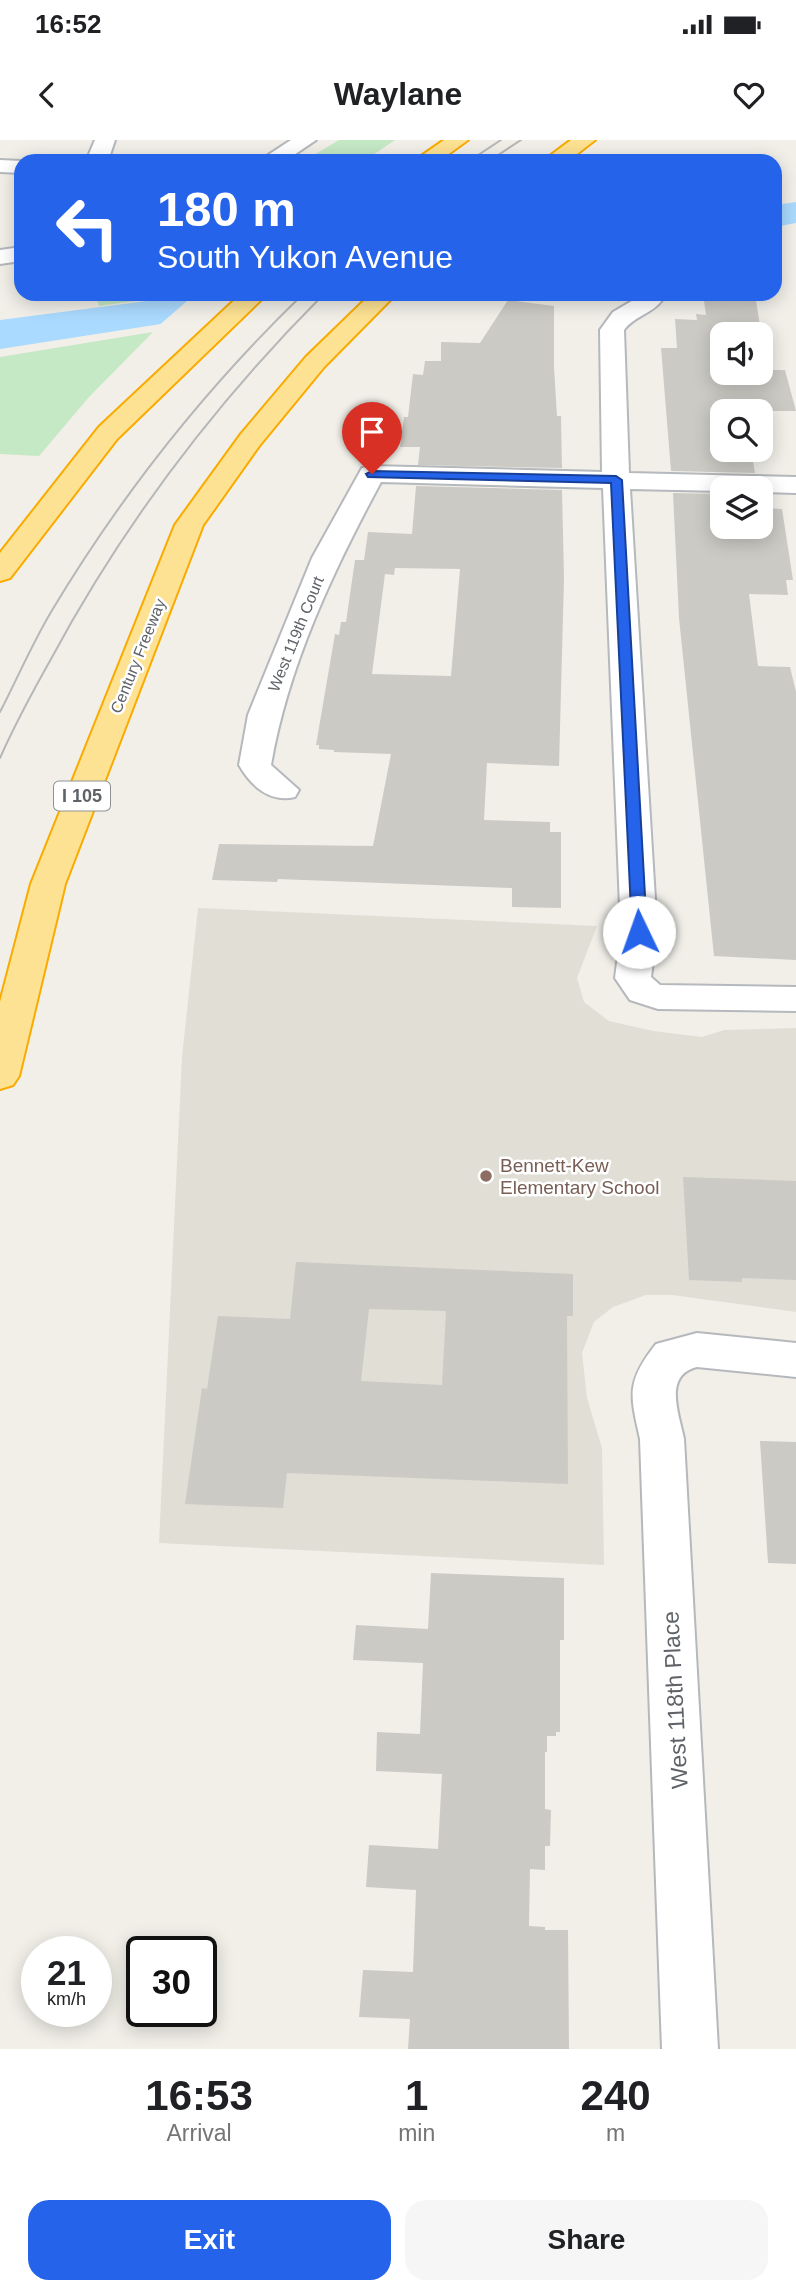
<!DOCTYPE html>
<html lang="en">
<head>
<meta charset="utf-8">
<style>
	:root { --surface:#fff; --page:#f6f6f6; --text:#202124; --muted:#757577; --accent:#2563eb }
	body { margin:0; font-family:Arial,sans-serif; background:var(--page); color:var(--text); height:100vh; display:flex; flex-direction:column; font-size:26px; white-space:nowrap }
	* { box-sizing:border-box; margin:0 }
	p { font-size:23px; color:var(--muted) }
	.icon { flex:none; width:38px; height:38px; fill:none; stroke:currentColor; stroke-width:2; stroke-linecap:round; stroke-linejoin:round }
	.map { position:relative; height:1909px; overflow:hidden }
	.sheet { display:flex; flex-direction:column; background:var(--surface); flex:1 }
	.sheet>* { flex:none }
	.banner { position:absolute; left:14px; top:14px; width:768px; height:147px; border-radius:21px; box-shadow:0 4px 18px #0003; background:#2563eb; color:#fff; overflow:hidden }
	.tools { position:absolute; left:710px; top:182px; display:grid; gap:14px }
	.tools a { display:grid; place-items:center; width:63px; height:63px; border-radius:14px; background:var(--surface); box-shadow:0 4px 18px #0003; font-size:35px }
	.speed { position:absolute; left:21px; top:1796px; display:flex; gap:14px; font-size:35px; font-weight:700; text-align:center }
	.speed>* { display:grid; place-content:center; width:91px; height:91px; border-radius:50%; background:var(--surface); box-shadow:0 4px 18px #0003; line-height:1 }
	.speed small { font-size:18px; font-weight:400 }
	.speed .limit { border:4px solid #111; border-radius:10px; background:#fff; color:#111 }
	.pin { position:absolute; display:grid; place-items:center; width:60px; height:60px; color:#fff; margin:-72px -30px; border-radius:50% 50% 50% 0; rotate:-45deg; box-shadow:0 0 7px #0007 }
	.pin .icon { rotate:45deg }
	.me { position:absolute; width:77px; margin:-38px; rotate:357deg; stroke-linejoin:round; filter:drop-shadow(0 0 5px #0008) }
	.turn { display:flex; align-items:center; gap:24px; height:147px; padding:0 28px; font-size:32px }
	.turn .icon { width:91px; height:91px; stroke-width:2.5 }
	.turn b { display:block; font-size:49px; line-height:60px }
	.eta { display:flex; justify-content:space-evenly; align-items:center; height:119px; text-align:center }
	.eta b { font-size:42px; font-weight:700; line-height:49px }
	.cta { display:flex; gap:14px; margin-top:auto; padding:14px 28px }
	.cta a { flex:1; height:80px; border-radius:21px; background:var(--accent); color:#fff; font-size:28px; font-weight:700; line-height:80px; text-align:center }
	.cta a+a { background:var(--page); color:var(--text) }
	.status { display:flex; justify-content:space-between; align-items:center; height:49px; padding:0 35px; background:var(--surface); direction:ltr }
	.status svg { height:19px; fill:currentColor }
	header { display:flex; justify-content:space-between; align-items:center; height:91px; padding:0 28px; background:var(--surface); font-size:32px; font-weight:700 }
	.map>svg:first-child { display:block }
	.education { fill:#e1ded6 }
	.green { fill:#c5e8c5 }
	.water { fill:#aadaff }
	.pier { fill:#f1efe8 }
	.building { fill:#cccac5; fill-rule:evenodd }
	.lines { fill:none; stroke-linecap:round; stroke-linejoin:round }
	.minor-casing { stroke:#b5b8bc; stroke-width:4 }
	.motorway-casing { stroke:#f9ab00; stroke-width:4 }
	.minor { fill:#fff; fill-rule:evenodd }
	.motorway { fill:#fde293; fill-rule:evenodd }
	.tram { stroke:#b6b7b8; stroke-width:2 }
	.route { fill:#2563eb; stroke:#184099; stroke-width:2 }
	.education-dot { fill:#8d6e63; stroke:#fff; stroke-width:2.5 }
	.labels { text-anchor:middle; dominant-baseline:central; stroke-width:5; stroke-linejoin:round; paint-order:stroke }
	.far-street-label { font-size:16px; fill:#5f6368; stroke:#fff }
	.shield { fill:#fff; stroke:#8f9295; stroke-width:2 }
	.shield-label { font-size:18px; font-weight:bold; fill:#5f6368 }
	.education-label { font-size:19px; fill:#785e54; stroke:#fff; text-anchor:start }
	.near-street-label { font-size:23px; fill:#5f6368; stroke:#fff }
</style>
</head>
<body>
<div class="status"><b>16:52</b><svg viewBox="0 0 49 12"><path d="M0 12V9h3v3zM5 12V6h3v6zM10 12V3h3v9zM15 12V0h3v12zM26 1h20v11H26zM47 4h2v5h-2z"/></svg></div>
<header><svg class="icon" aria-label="back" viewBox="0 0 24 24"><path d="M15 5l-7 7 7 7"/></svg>Waylane<svg class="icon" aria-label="heart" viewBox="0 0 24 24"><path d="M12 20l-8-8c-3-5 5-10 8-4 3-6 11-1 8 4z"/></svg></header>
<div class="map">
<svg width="796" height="1909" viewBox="0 0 796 1909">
	<rect width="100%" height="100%" fill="#f1efe8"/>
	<path class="education" d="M198,768L597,786L577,838L584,862L609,881L653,891L702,897L724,890L796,888V1172L672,1155H646L613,1167L594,1182L582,1213L587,1258L602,1308L604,1425L159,1403L182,917Z"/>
	<g class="green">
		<path d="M339,0H395L364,21H304Z"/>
		<path d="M95,154H187L99,166Z"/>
		<path d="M153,192L89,257L39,316L0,314V217Z"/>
	</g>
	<g class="water">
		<path d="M796,62V83L775,87V65Z"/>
		<path d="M201,154L161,184L0,209V180Z"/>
	</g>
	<path class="pier" d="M195,154H351L348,157L156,188Z"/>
	<g class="building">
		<path d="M703,154H755L767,230H785L796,271H723V310H751L755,333L671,331L661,208H677L675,179L697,180L696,174L706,175ZM723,194H761V233H723Z"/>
		<path d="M508,160L554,166V227L557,276H561L562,328L418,325L420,307H400L404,277H408L413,234L423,235L425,221H441V202L480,203Z"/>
		<path d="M416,346L562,350L564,438L559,626L487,623L484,680L550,682V692H561V768L512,767V748L278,739L277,742L212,740L219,704L373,706L391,614L334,612V610L319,609V605H316L335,494L339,495L341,482H346L355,420H364L368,392L412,394ZM395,428L460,429L451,536L372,534L385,434L394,435Z"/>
		<path d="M673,353L723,354V387H761V368L782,369L793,440H786L788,455L749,454L758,526L790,527L796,552V820L714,816L679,478Z"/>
		<path d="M683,1037L796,1041V1140L742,1138V1142L689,1140Z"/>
		<path d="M296,1122L573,1134V1176H567L568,1344L287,1333L283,1368L185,1364L202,1248L207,1249L218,1176L290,1179ZM369,1169L446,1171L442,1245L361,1241Z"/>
		<path d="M760,1301L796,1302V1424L768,1423Z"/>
		<path d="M431,1433L564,1438V1500H560V1592H556V1596H547V1612H545V1669L551,1670L550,1706H545V1730L530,1729L529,1786L545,1787V1790H568L569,1909H408L410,1879L359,1877L363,1830L413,1832L416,1750L366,1747L369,1705L438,1709L442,1634L376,1631L377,1592L420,1594L423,1523L353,1520L356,1485L428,1489Z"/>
	</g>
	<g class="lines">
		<defs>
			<g id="minor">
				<path d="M95,0H115L108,21H86Z"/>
				<path d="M291,0H316L285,21H259Z"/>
				<path d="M0,20L22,21L21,33L0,32Z"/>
				<path d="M21,107V121L0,124V110Z"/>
				<path d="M642,155L654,154L662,160C652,174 634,176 624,190L629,333L796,337V353L761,352V348H723V351L630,349L657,792L651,837L660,845L796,847V871L658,869L630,860L615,838L621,792L603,348L381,342C333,431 288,526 271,625L299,650L295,657C270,663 251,646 239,625L248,575L312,418L362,328L372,326L602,332L600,190L613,172Z"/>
				<path d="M697,1193L796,1203V1237L697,1227C663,1235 679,1274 684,1299L718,1909H662L640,1299C630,1255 626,1242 656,1204Z"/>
			</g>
			<g id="motorway">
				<path d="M444,0H468L439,21H414Z"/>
				<path d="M571,0H595L568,21H543Z"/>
				<path d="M241,154H267L117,299L10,438L0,441V413L99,287Z"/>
				<path d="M371,154H396L324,227L259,306L203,385L65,744L19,936L13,945L0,949V862L31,744L175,385L241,294L306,217Z"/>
			</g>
		</defs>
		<use href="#minor" class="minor-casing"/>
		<use href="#motorway" class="motorway-casing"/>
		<use href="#minor" class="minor"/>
		<use href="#motorway" class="motorway"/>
		<g class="tram">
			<path d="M469,21L501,0"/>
			<path d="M489,21L521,0"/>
			<path d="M0,572C17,539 32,504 51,472C121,355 205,249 303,154"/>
			<path d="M0,618C15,584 33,551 51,519C124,383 215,263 324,154"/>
		</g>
	</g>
	<path class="route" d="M372,331L616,336L622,340L647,792L645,795L639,797L632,792L611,343L368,337L366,334Z"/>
	<circle class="education-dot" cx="486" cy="1036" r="7"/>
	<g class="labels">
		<g class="far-street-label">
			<text transform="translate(296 494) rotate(-68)">West 119th Court</text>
			<text transform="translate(138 516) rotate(-68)">Century Freeway</text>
		</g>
		<rect class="shield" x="54" y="641.5" width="56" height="29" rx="5"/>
		<g class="shield-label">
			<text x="82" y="656">I 105</text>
		</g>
		<g class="education-label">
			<text x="500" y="1025">Bennett-Kew<tspan x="500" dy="22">Elementary School</tspan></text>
		</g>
		<g class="near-street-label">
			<text transform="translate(675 1560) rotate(-93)">West 118th Place</text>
		</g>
	</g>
</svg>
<div class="tools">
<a><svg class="icon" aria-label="sound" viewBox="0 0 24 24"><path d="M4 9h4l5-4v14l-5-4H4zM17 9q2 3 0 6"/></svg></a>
<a><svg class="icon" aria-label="search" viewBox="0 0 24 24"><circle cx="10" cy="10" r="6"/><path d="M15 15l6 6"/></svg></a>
<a><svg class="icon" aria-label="layers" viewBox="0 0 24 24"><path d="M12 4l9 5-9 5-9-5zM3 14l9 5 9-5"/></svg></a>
</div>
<div class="speed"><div>21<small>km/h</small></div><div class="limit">30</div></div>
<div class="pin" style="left:372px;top:334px;background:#d93025"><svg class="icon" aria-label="arrive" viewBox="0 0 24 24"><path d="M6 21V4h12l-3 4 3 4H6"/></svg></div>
<svg class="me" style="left:639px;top:792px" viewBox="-20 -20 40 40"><circle r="19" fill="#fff"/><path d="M0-13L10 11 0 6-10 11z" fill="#2563eb"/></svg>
<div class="banner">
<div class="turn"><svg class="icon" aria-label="left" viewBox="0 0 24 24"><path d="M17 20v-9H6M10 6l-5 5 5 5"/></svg><div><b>180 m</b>South Yukon Avenue</div></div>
</div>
</div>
<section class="sheet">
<div class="eta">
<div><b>16:53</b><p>Arrival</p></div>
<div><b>1</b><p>min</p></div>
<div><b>240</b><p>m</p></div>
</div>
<div class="cta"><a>Exit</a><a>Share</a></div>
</section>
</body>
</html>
